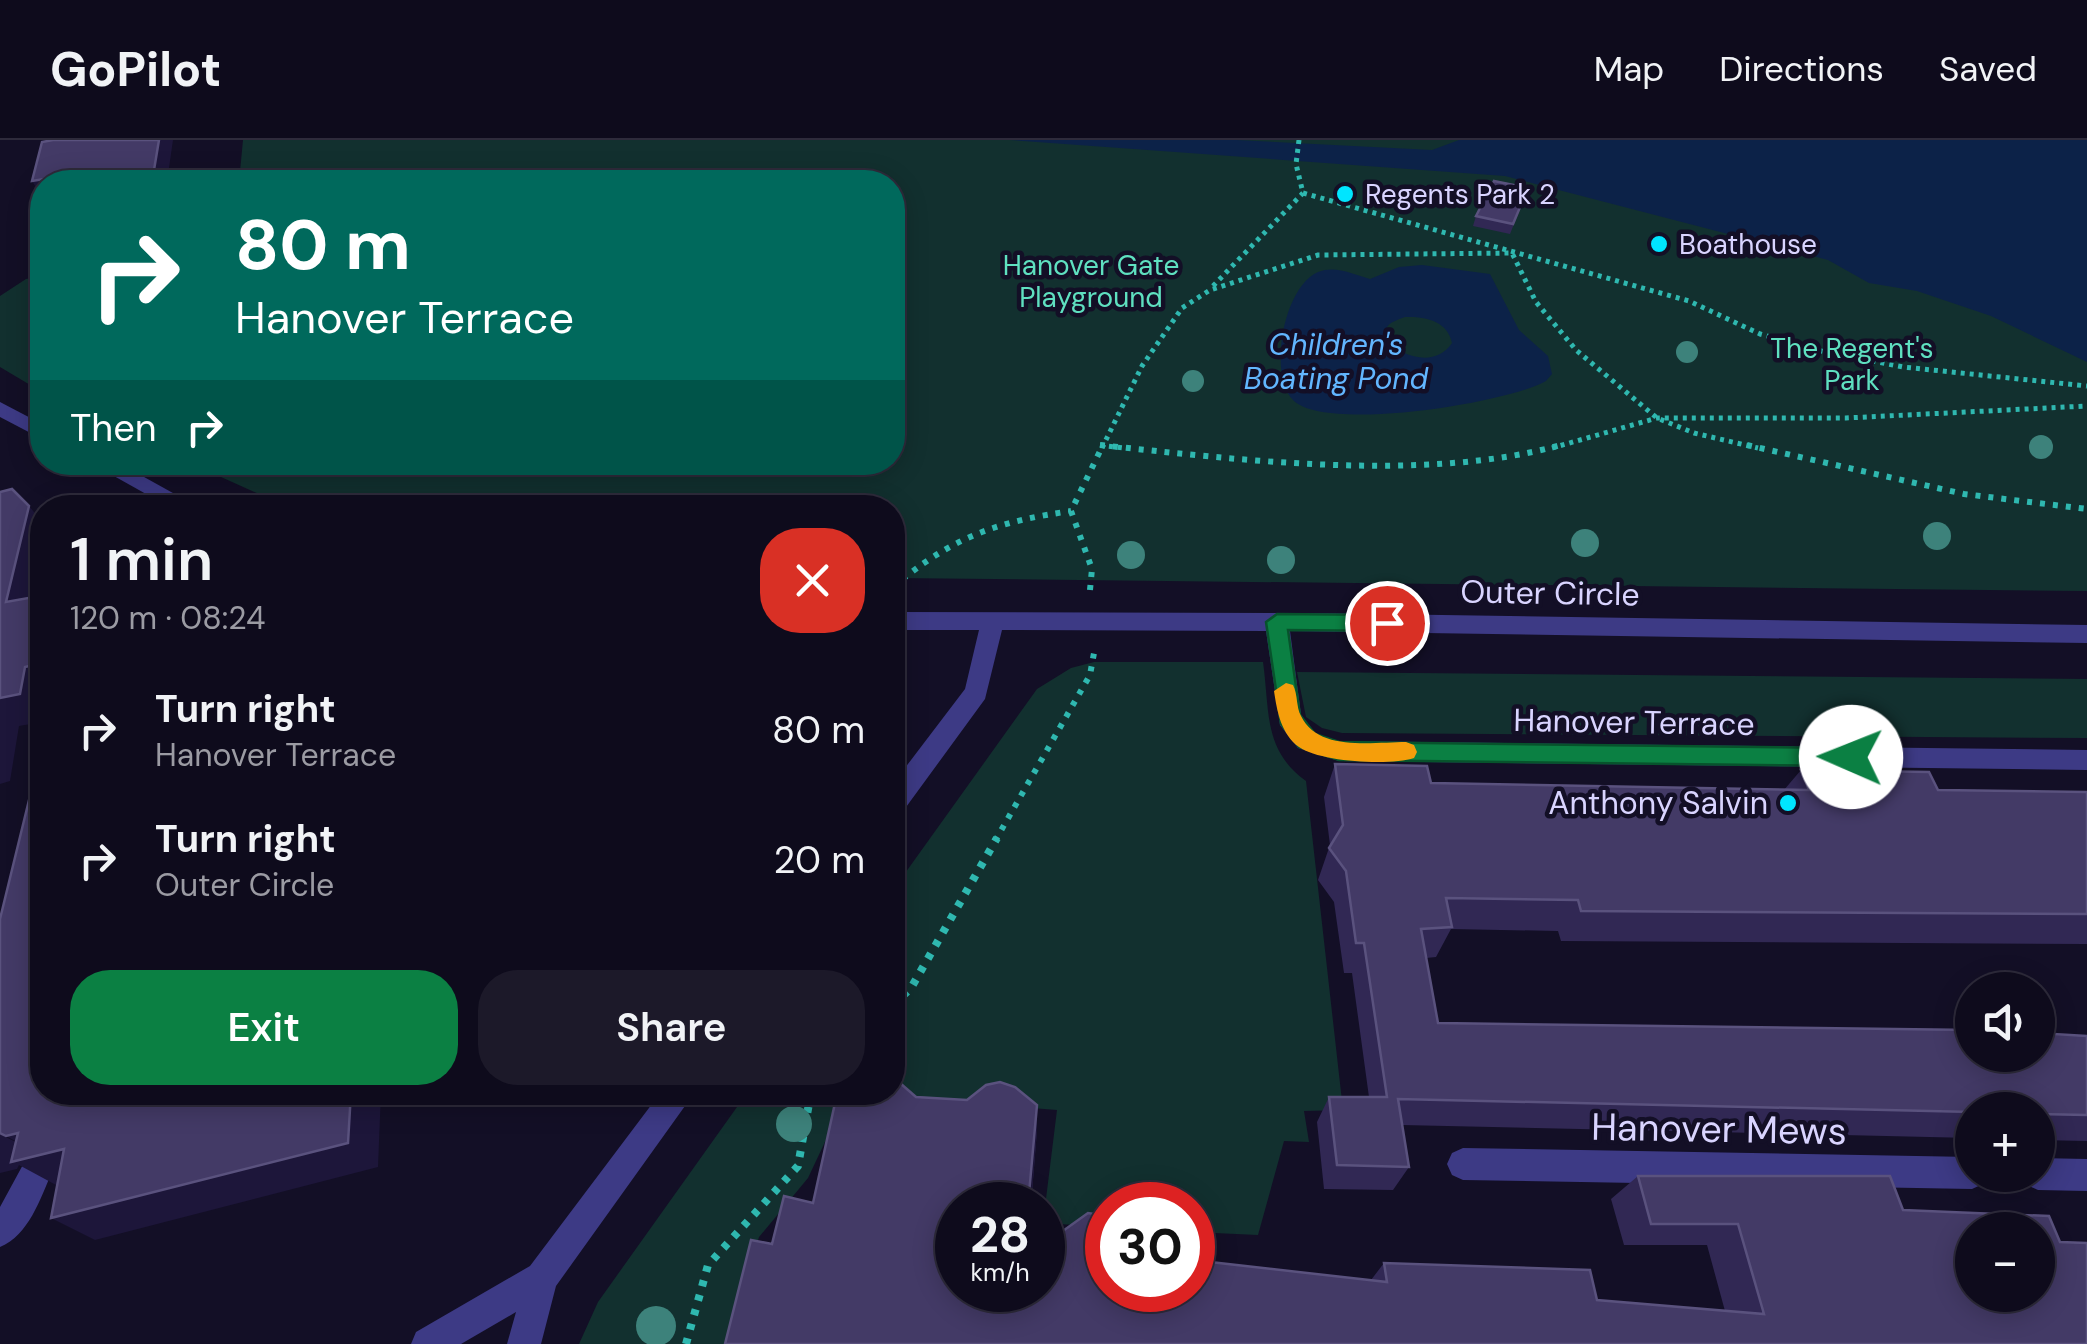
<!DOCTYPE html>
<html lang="en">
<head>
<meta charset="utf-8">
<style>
	:root { --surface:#0e0b1c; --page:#1c1929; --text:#f1f3f6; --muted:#9b9ba3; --line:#2e2b3b; --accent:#0b8043 }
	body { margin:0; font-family:"DM Sans",sans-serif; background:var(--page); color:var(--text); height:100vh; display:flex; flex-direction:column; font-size:38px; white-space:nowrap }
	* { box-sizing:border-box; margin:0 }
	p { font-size:32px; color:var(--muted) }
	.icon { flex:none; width:55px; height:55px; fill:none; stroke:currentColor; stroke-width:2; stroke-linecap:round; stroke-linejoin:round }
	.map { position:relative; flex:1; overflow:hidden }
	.drawer { position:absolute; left:30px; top:355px; width:875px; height:610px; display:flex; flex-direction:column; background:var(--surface); border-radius:40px; box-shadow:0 5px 25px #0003,0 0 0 2px var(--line) }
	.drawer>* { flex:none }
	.banner { position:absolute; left:30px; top:30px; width:875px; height:305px; border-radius:40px; box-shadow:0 5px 25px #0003,0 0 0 2px var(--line); background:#00695c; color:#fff; overflow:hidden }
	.controls { position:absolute; left:1955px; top:832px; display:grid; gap:20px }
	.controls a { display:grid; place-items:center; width:100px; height:100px; border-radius:50%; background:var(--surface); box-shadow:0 5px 25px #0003,0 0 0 2px var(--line); font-size:50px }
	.speed { position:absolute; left:935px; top:1042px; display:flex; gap:20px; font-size:50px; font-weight:700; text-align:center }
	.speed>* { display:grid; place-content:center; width:130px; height:130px; border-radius:50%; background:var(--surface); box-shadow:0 5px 25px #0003,0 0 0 2px var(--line); line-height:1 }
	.speed small { font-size:25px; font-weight:400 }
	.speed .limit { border:15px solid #d22; background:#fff; color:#111 }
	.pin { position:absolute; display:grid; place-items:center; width:85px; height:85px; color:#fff; margin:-42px; border:5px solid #fff; border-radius:50%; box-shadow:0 2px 10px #0007 }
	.me { position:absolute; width:110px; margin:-55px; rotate:271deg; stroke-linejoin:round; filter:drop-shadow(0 0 8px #0008) }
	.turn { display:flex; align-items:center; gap:35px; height:210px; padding:0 40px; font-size:45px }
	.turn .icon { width:130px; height:130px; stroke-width:2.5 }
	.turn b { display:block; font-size:70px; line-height:85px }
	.then { display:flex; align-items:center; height:95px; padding:0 40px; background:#0003; gap:20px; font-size:38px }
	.round { display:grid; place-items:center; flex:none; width:105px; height:105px; border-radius:40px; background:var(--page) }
	.head { display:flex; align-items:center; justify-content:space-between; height:170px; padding:0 40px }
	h1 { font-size:60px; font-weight:600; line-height:75px }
	.cta { display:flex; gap:20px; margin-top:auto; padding:20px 40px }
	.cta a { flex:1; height:115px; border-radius:40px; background:var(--accent); color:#fff; font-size:40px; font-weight:600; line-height:115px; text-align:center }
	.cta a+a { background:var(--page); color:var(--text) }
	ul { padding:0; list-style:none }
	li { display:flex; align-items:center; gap:30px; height:130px; padding:0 40px }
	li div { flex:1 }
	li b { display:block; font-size:38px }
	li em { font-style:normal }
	header { display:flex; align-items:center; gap:60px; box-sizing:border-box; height:140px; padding:0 50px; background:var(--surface); border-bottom:2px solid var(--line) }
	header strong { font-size:48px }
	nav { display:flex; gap:55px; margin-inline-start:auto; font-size:35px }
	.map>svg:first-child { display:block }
	.green { fill:#12302f }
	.water { fill:#0c2248; fill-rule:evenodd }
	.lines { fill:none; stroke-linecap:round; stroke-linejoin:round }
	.path-far2 { stroke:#2fb8b0; stroke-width:5; stroke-dasharray:4 5; stroke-linecap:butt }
	.path-far1 { stroke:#2fb8b0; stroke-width:6; stroke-dasharray:5 8; stroke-linecap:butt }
	.path { stroke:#2fb8b0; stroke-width:8; stroke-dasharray:6 9; stroke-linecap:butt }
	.service { fill:#3d3a85; fill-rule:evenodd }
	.minor { fill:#3d3a85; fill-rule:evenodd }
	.tree { fill:#3d827b }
	.wall { fill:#312854; fill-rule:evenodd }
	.shaded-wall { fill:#1d163a }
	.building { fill:#433a66; stroke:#5a527e; stroke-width:2.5; fill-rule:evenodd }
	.route { fill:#0b8043; stroke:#07532c; stroke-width:2.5 }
	.slow { fill:#f59e0b }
	.poi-dot { fill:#00e5ff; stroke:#130f26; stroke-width:4 }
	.labels { text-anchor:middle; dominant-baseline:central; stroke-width:9; stroke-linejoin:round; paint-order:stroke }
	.far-poi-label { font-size:28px; fill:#d9d4ff; stroke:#130f26; text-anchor:start }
	.far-park-label { font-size:28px; fill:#5fe0c0; stroke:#130f26 }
	.far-water-label { font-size:30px; font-style:italic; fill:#62b6ff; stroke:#130f26 }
	.street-label { font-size:32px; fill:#d9d4ff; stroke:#130f26 }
	.poi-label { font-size:32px; fill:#d9d4ff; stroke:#130f26; text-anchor:end }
	.near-street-label { font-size:38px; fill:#d9d4ff; stroke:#130f26 }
</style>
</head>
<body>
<header>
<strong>GoPilot</strong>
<nav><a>Map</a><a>Directions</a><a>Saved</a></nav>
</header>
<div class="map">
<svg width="2087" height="1204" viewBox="0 0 2087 1204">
	<rect width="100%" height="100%" fill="#130f26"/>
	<g class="green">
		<path d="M243,0H2087V451L893,438L892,368L288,367L190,323L892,322V42H239Z"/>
		<path d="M42,136V252L0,227V156L26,139Z"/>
		<path d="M1094,522H1263C1270,572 1263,610 1306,641L1343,970L1304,971L1309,1002L1284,1001L1258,1095L1193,1092L1192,1065H1108L1107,1087L1043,1083L1057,970L849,953L892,952L893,750L1037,549L1071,528Z"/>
		<path d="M1297,532L2087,539V598L1342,593L1322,588L1306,577Z"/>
		<path d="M747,953H848L808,1038L759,1097L727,1204H579L598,1162Z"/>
	</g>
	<g class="water">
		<path d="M1010,0H1236L1432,10L1459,0H2087V222L1991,176L1917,151L1869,143L1828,120L1505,36Z"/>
		<path d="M1422,125L1490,134L1519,190L1548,216L1552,234L1546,241C1507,263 1328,292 1294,261C1268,238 1282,148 1318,132C1335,125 1353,134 1370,139L1399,127ZM1405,177C1425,176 1448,181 1452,203C1435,228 1403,217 1385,200C1383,184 1392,182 1405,177Z"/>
	</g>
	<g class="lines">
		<g class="path-far2">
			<path d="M1299,0L1296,24L1303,53"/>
			<path d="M1303,53L1689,161L1760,194L1821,211L1903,227L2087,246"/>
			<path d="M1213,146L1303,53"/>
			<path d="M1100,305L1123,308"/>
			<path d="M1102,308L1142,226L1182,168L1210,150L1318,115L1512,113L1536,162L1576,210L1657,278L1694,293L1758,308"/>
			<path d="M1552,308L1657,278H1846L2087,266"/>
		</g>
		<g class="path-far1">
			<path d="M1100,305C1240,320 1425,343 1561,305"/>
			<path d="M1747,305L1964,354L2087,369"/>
			<path d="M1090,450L1092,429L1071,371L1103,305"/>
			<path d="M904,453V438C959,394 1003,381 1071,371"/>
			<path d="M995,701L1090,535L1094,513"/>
		</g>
		<g class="path">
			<path d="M892,866L911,848L997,698"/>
			<path d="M686,1204L708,1125L798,1026L811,952"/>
		</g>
		<path class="service" d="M36,1016L47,1021L52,1032C40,1059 29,1095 0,1107V1067L25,1021Z"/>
		<g class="minor">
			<path d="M0,262L42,284V299L0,277Z"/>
			<path d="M89,322H117L200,368H171Z"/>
			<path d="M892,472L1309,473L2087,485V503L1290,491L1301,575L1316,594L1339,601L2087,610V630L1339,621L1298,608L1280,585L1266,491L1002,490L985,559L901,674L892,677V645L965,549L979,490H892Z"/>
			<path d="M661,952H695L556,1146L541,1204H507L516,1172L461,1204H411L416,1192L530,1126Z"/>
			<path d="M1463,1008L1972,1017V1035H1987L1983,1044L1972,1049L1463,1040L1452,1035L1447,1024L1452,1013Z"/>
			<path d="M2038,1018L2087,1019V1051L2038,1050L2027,1045L2023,1035H2038Z"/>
		</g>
	</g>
	<g class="tree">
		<circle cx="1687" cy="212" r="11"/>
		<circle cx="1193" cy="241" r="11"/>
		<circle cx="2041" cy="307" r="12"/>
		<circle cx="1937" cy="396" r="14"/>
		<circle cx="1585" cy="403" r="14"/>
		<circle cx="1131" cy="415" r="14"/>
		<circle cx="1281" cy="420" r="14"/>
		<circle cx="794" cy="984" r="18"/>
		<circle cx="656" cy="1186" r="20"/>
	</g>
	<g class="wall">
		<path d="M1524,59L1510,94L1473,86L1476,76Z"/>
		<path d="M1335,624L1431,643L1784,650L1801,630L1938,650L2087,652V804L1561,801L1558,791L1451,789L1436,817L1426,818L1438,883L2087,896V1001L2038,1000V970H1972V998L1402,985L1409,1027L1393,1050L1324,1049L1317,982L1329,957H1369L1352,833H1344L1334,762L1318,740L1330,705L1324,657Z"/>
		<path d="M892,936L916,957L967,960L986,945L1000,942L1015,947L1037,965V990L1031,1065H958V1150H1042V1106L1088,1073L1108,1076V1150H1192V1120L1371,1140L1384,1123L1590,1130L1597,1160L1725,1171L1707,1105H1624L1611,1059L1638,1036H1890L1903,1070L2049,1076L2060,1102L2087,1103V1204H725L751,1100L772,1104L784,1056L813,1063L837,954L839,952H892ZM1972,1090H2038V1155H1972Z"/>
	</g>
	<g class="shaded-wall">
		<path d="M159,0H173L167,42H152Z"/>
		<path d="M44,39L42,57L32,41Z"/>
		<path d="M29,366L42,382V440L38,461L42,466V582L19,586L10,641L0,644V558L6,462Z"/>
		<path d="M351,952H381L378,1027L95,1100L51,1078Z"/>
		<path d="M1037,965V990L1031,1065H1028Z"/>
		<path d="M18,993L64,1009L106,1033L56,1045L19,1025L17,1029L0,1033V994L41,1015L6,996Z"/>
	</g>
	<g class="building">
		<path d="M53,0H159L152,42H43L44,39L32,41L42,2Z"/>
		<path d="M1494,41L1528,48L1513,84L1476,76Z"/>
		<path d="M42,43V67L36,68Z"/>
		<path d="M12,349L29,366L6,462L34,457L30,476L42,474L33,525L25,527L20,554L0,558V352Z"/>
		<path d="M1335,624L1427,626L1431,643L1809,650L1801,630L1929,632L1938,650L2087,652V774L1581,771L1578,760L1446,758L1452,787L1421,789L1438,883L1972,890V915H2038V893L2087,896V975L2038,974V970H1972V972L1398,959L1409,1027L1337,1025L1329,957H1387L1364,803H1356L1346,731L1329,708L1343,685Z"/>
		<path d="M42,653V952H351L348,1003L51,1078L64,1009L11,1022L18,993L6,996L0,993V779L30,656Z"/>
		<path d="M892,936L916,957L967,960L986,945L1000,942L1015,947L1037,965L1028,1065H958V1150H1042V1106L1088,1073L1108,1076V1150H1192V1120L1387,1142L1384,1123L1590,1130L1597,1160L1764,1174L1738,1084H1651L1638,1036H1890L1903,1070L2049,1076L2060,1102L2087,1103V1204H725L751,1100L772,1104L784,1056L813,1063L837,954L839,952H892ZM1972,1090H2038V1155H1972Z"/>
	</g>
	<path class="route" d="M1277,474L1387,475L1397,483L1387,491L1288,490L1300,575L1315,594L1339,602L1851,608L1862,617L1851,626L1339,620L1299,607L1281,584L1266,482Z"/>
	<path class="slow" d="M1286,543L1293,545C1298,555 1296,567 1301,576C1318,612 1373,602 1406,602L1414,605L1417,612L1414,618C1390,626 1320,622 1299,607C1281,594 1277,571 1274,551Z"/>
	<g class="poi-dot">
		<circle cx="1345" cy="54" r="10"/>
		<circle cx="1659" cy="104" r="10"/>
		<circle cx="1788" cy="663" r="10"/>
	</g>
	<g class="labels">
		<g class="far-poi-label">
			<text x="1365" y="54">Regents Park 2</text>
			<text x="1679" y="104">Boathouse</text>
		</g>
		<g class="far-park-label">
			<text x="1091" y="125">Hanover Gate<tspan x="1091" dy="32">Playground</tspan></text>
			<text x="1852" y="208">The Regent's<tspan x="1852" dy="32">Park</tspan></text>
		</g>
		<g class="far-water-label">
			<text x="1336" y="204">Children's<tspan x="1336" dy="34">Boating Pond</tspan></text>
		</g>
		<g class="street-label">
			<text transform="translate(1550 453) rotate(1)">Outer Circle</text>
			<text transform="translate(1634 582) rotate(1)">Hanover Terrace</text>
		</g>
		<g class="poi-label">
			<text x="1768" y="663">Anthony Salvin</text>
		</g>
		<g class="near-street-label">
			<text transform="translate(1719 989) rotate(1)">Hanover Mews</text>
		</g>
	</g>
</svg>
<div class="controls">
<a><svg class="icon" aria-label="sound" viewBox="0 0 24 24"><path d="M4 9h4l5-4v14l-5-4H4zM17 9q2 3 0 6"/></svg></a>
<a>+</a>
<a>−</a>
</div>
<div class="speed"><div>28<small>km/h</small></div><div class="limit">30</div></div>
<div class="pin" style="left:1387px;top:483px;background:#d93025"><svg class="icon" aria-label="arrive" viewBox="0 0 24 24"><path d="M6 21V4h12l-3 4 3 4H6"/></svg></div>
<svg class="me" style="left:1851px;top:617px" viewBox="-20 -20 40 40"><circle r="19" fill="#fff"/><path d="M0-13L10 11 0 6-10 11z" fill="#0b8043"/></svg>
<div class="banner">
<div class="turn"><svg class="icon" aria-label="right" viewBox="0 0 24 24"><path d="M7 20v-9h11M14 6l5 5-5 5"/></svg><div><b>80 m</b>Hanover Terrace</div></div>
<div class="then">Then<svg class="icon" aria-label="right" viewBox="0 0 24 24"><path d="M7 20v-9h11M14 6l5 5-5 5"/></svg></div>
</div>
<section class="drawer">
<div class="head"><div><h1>1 min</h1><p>120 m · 08:24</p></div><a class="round" style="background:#d93025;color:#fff"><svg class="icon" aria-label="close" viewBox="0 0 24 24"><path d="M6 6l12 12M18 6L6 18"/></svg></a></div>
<ul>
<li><svg class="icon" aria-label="right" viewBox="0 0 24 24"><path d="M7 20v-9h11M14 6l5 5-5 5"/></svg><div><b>Turn right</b><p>Hanover Terrace</p></div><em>80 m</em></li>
<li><svg class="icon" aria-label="right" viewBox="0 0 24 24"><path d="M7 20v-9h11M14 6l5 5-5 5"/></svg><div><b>Turn right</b><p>Outer Circle</p></div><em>20 m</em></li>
</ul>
<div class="cta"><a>Exit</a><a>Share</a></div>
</section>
</div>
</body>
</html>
